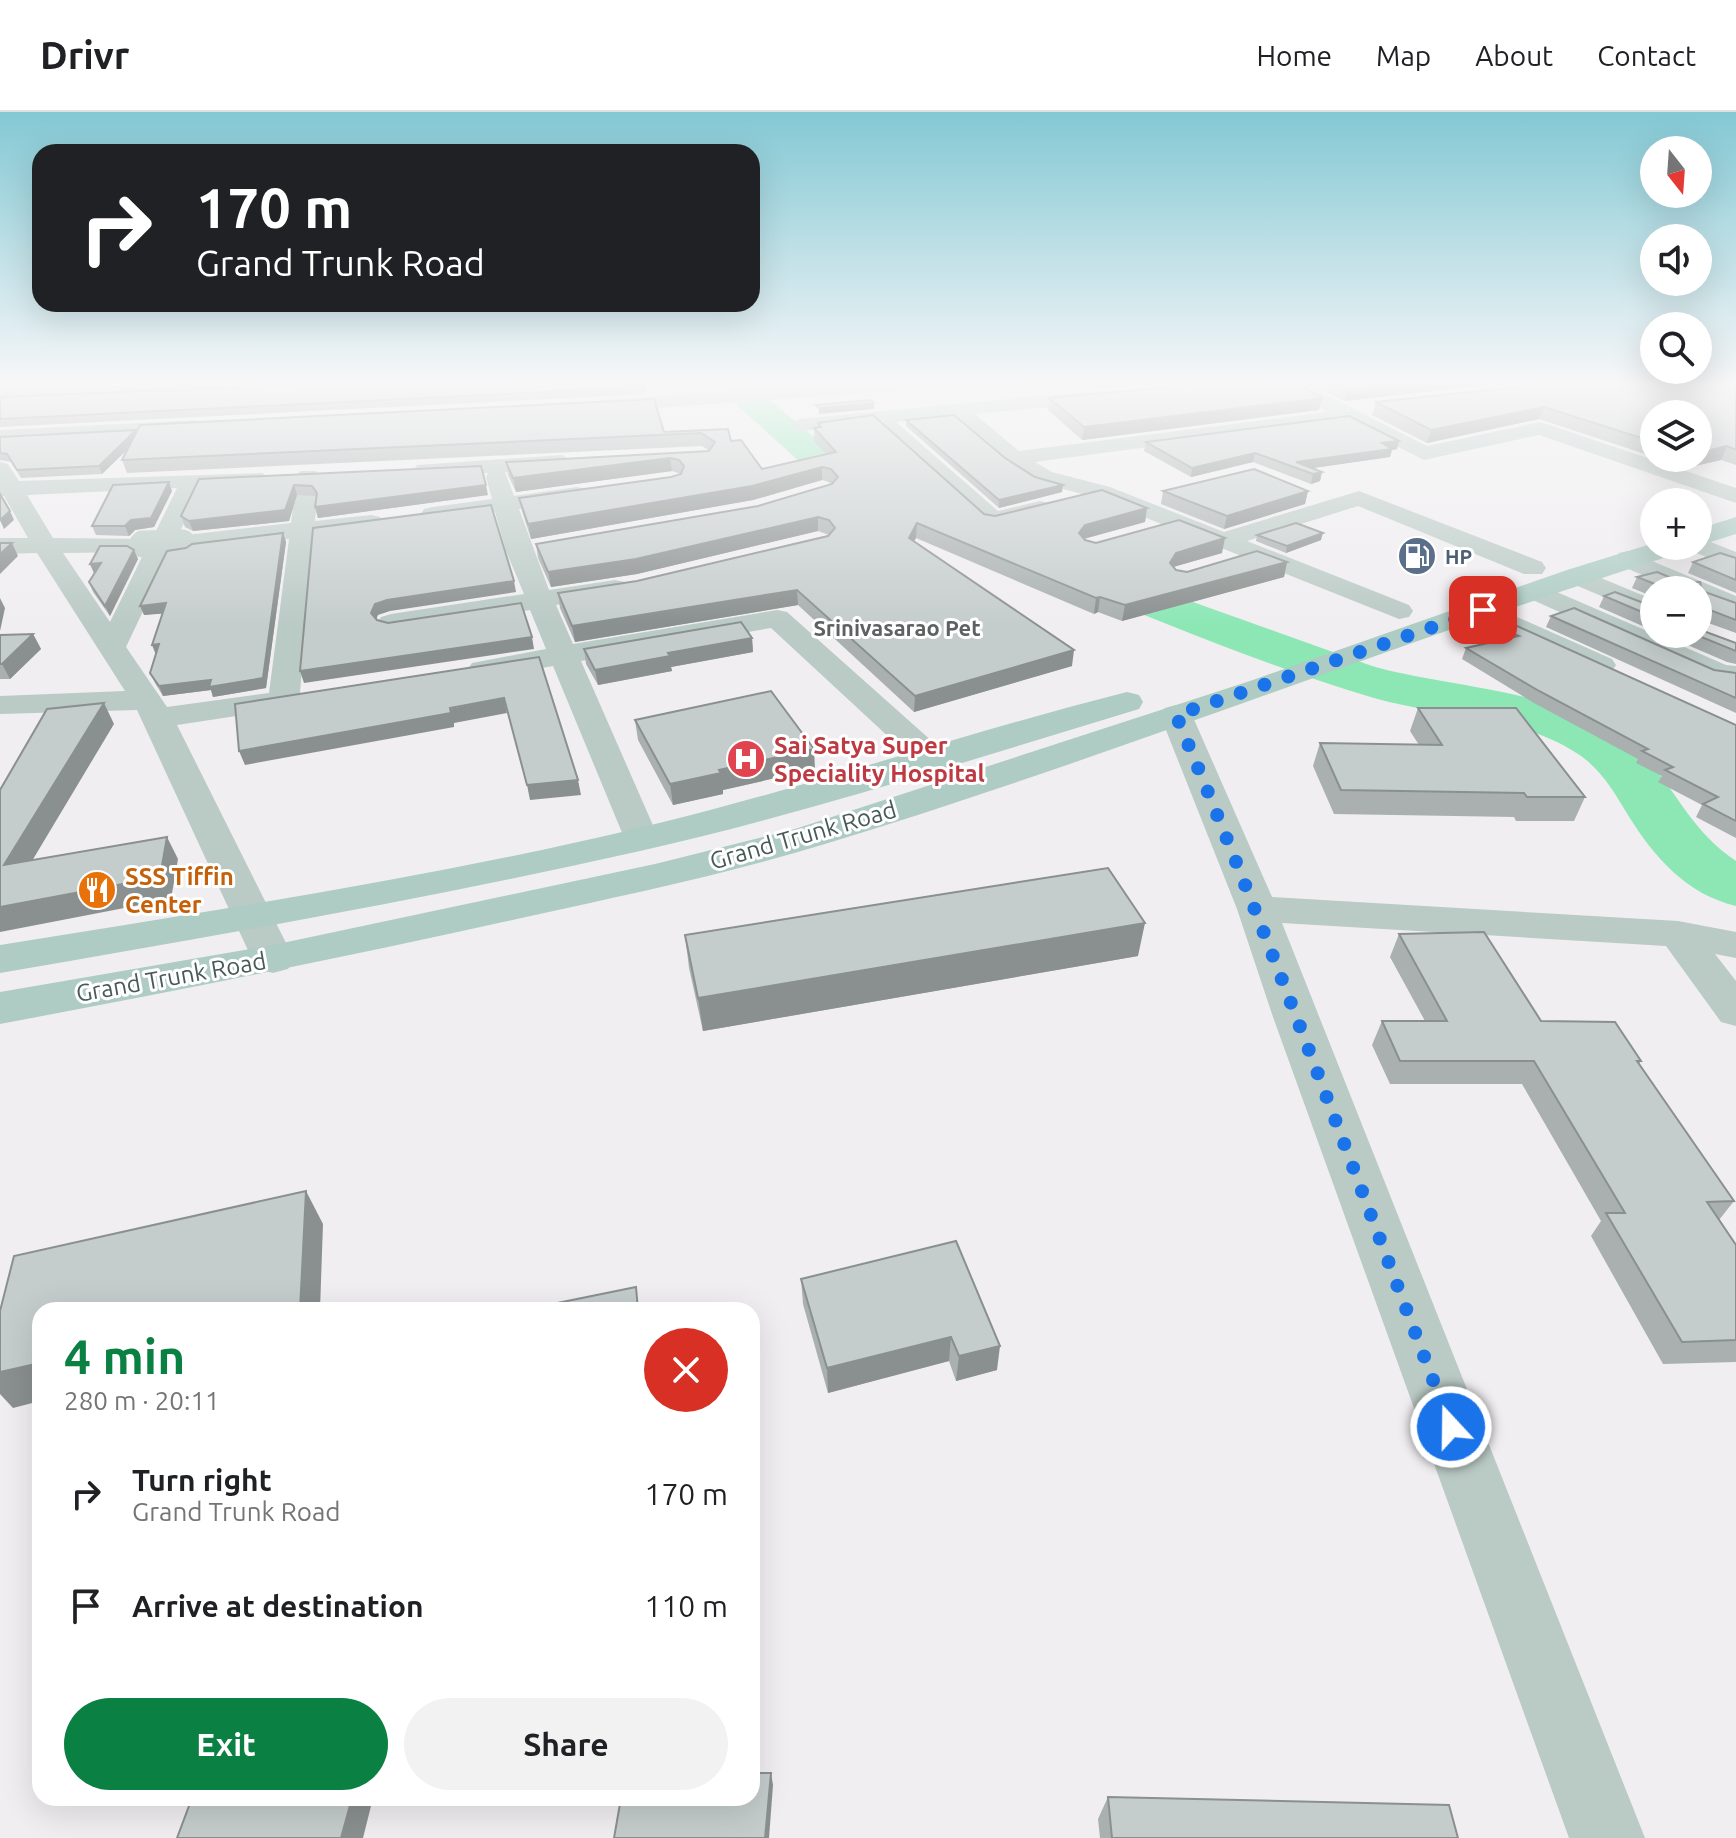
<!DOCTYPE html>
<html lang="en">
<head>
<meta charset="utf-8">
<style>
	:root { --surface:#fff; --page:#f2f2f2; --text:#202124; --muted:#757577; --line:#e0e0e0; --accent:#0b8043 }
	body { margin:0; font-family:Ubuntu,sans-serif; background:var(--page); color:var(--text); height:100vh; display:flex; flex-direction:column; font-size:30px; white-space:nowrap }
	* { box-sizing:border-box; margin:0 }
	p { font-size:26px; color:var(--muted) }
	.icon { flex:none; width:44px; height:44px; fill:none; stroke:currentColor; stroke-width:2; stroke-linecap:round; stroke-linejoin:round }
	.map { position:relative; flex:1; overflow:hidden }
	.sheet { position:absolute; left:32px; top:1190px; width:728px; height:504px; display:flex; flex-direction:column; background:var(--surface); border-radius:24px; box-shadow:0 8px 32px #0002 }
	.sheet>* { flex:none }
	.hud { position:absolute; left:32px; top:32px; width:728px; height:168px; border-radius:24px; box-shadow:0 8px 32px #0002; background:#202124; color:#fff; overflow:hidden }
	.needle { width:52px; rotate:163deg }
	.fabs { position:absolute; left:1640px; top:24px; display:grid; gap:16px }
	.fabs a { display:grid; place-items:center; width:72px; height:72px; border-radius:50%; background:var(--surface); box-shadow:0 8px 32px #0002; font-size:40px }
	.pin { position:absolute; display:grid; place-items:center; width:68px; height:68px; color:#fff; margin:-34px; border-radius:16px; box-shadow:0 4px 12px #0006 }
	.me { position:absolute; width:88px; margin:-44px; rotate:339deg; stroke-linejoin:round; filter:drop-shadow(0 0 6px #0008) }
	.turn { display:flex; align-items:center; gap:28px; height:168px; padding:0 32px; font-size:36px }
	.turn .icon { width:104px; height:104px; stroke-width:2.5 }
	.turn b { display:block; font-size:56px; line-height:68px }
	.round { display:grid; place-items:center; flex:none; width:84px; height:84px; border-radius:42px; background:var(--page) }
	.head { display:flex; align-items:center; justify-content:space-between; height:136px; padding:0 32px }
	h1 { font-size:48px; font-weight:700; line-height:60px; color:var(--accent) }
	.action { display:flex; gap:16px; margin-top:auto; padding:16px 32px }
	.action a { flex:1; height:92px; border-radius:48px; background:var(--accent); color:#fff; font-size:32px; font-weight:700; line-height:92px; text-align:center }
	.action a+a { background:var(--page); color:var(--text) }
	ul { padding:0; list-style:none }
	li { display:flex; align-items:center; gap:24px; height:112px; padding:0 32px }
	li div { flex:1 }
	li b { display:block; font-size:30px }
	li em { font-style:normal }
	header { display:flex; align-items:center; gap:48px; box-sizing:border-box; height:112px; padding:0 40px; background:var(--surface); border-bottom:2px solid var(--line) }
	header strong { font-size:38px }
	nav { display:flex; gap:44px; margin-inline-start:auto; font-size:28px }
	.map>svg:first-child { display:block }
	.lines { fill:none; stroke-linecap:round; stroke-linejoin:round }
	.river { fill:#8ce7b5; fill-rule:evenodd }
	.minor { fill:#bacac5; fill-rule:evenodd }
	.major { fill:#aeccc4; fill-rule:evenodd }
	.minor-bridge { stroke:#bacac5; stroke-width:27 }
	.wall { fill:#a9b0af }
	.shaded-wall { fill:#8a908f }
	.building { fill:#c5cdcc; stroke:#8a908f; stroke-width:2 }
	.route { stroke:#1a73e8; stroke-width:14; stroke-dasharray:0 25.2 }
	.labels { text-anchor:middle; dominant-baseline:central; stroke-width:6; stroke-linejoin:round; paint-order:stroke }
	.far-service-label { font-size:20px; font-weight:bold; fill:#4e5e75; stroke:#fff; text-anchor:start }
	.far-neighbourhood-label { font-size:22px; font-weight:bold; fill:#5b6261; stroke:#fff }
	.health-label { font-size:24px; font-weight:bold; fill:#be3a42; stroke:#fff; text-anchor:start }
	.street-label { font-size:24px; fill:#475a55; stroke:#fff }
	.food-label { font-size:24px; font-weight:bold; fill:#c56008; stroke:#fff; text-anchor:start }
</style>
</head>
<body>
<header>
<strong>Drivr</strong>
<nav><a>Home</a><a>Map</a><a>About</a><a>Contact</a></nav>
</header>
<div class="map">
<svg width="1736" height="1726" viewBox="0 0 1736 1726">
	<rect width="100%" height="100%" fill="#f0eef0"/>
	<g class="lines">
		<g class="river">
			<path d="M751,279L762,282L835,342L909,388L914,396L909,404L895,408L881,404L809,358L740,296L735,289L740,282Z"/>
			<path d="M1081,450L1372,554C1448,576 1572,579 1630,630C1673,667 1685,715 1736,749V794C1686,782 1654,745 1628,703C1614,680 1601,657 1578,642C1519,603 1441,605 1374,586C1269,555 1168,512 1066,472L1060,463L1066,454Z"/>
		</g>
		<g class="minor">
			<path d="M177,271H329L319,277L0,290V278Z"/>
			<path d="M840,271H931L921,277L600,300L590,294L600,288Z"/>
			<path d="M1277,271H1302L1427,334L1540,310L1547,312L1736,376V391L1539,323L1424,348L1347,309L1035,350L1052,360L1110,375L1224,420L1359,379L1542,450L1546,456L1542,462H1524L1358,394L1247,429L1409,493L1413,499L1409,505L1399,507L1094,385L1036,370L1006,351L953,304L896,310L998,399L1040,389L1048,391L1052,396L1048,401L993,415L984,413L874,312L799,319L789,313L799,307L1105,278L1115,284L1105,290L975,302L1019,339L1328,300Z"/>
			<path d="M195,308L202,310L205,314L202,318L0,330V318Z"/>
			<path d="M562,343L573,350L570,355L505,360L514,384L577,375L585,377L589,382L585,387L577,389L519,397L549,478L615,468L625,470L629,476L625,482L615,484L556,493L573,532L777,498L787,500L943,639L948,646L943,653L931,656L919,653L771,516L581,549L659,727L654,735L641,738L628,735L553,554L483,566L472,563L468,557L472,551L546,537L530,498L391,520L381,517L377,511L381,505L391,502L524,482L506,439L495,400L433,409L424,407L421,402L424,397L433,395L492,387L486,365L488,361L425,365L417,363L414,358L417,353Z"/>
			<path d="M0,350L8,352L19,369L263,361L266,366L263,371L255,373L201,375L178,424L291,411L297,364L300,359H316L319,364L315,409L371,403L380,405L383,410L380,415L371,417L314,424L300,580L307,587L302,594L177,613L294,847L288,857L273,861L258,857L252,847L137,598L0,602V584L125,579L37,441L0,442V426H28L4,384H0ZM177,376L152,427L53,426L27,383ZM289,427L269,581L167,595L126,535L173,436L182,439ZM145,439L110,510L63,441L143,440Z"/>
			<path d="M1698,425L1736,440V457L1689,438L1686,434H1698Z"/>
			<path d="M1628,439L1736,484V502L1698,487V478H1677L1619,453L1615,447L1619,441Z"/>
			<path d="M1577,456L1654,488V506L1568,470L1564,464L1568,458Z"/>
			<path d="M1536,471L1726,553L1736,554V572L1709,567L1526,485L1522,479L1526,473Z"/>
			<path d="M1483,490L1612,547L1616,553L1612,559L1601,562L1590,559L1473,504L1469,498L1473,492Z"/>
			<path d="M1176,593L1187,596L1192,603L1272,785L1678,809L1736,820V846L1715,842L1736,869V914L1721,910L1666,834L1282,811L1645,1726H1569L1273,905L1237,797L1160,603L1165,596Z"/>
		</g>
		<g class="major">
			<path d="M1736,405V422L1698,434V417Z"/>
			<path d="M1654,431V434H1686L1682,440C1395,531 1114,644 825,732C727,762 626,783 526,805C351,844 176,879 0,912V880L273,833L655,752L795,717L1250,569L1567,458Z"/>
			<path d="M1127,580L1139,583L1143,590L1139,597C973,647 808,701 640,739C428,787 214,824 0,861V833C215,798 431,766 643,715C806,676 964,621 1127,580Z"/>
		</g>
		<path class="minor-bridge" d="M143,432L182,431"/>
	</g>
	<g class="wall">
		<path d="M0,271H101L0,275Z"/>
		<path d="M1086,271H1152L1091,277L1086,272Z"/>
		<path d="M1309,271H1502L1344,289Z"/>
		<path d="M1736,271V353L1721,348L1686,356L1656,346H1698L1654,302V345L1539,307L1427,331L1372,303L1376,290Z"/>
		<path d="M645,275L646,282L0,315V285Z"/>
		<path d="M1049,286H1322L1319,298L1082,328L1048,298Z"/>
		<path d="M906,308L1005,346L1062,380L999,396L906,314Z"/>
		<path d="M818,311L984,402L995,404L1147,396L1145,410L1084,427L1096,431L1222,441L1173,455L1176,458L1187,460L1287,450L1284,465L1122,509L1098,500L1094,502L916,426L914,429L1072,554L914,600L798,493L575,530L560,496L558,481L637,469L829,423L818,419L637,462L551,475L538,446L536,432L758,394L833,371L822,368L753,388L531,427L522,399L519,386L671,365L681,362L672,359L516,380L508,363L506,350L709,339L702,334L127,361L122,348L127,338L102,362L21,366L11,350L0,348V325L137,319L664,320L728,317L731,329L762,357L826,342L814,329V316H818Z"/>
		<path d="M1146,330L1397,337L1392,338L1390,345L1312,356L1322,360L1320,369L1311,372L1253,350L1191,365L1144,339Z"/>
		<path d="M199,367L488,383L318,406L315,395V384L297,383L289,409L193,419L185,415L181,404Z"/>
		<path d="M172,379L154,415L135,418L129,424L96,423L92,414Z"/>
		<path d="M1163,379H1308L1305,392L1224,417L1161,392Z"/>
		<path d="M283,421L286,430L266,576L213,585L211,578L163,584L155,571L150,561L156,543L163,501L144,503Z"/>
		<path d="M1257,423L1321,428L1286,441L1256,429Z"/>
		<path d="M1736,446V481L1688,461L1693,450Z"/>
		<path d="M138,447L110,504L93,480L89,470L94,461L90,452Z"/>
		<path d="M1637,465L1702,479L1736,491V521L1700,508L1698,513V478H1654V485L1632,476Z"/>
		<path d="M1604,484L1654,495V519L1599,495Z"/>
		<path d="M1551,504L1714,558L1736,561V601L1546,515Z"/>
		<path d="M1506,518L1736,613V726L1696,705L1702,693L1658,670L1662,664L1636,651L1638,647L1534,591L1462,547L1466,536L1503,528Z"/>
		<path d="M33,522L41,537L10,567H0V523Z"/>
		<path d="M1662,522H1698L1736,531V552L1727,550Z"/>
		<path d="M752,526L753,540L671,555L672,559L598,573L586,552L584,537Z"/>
		<path d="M1418,596L1585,685L1574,709H1516L1514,705L1334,702L1313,654L1320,631L1419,633L1410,619Z"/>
		<path d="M635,608L815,657L723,678V682L673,693L638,628Z"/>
		<path d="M1399,822L1541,909L1641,949L1639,952L1734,1089L1719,1108L1736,1133V1250L1663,1252L1591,1124L1601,1109L1522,972H1390L1372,933L1382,909H1425L1390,845Z"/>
		<path d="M685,823L1138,844L703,919L689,856Z"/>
		<path d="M956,1129L997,1258L956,1269L949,1249L828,1281L803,1192L801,1167Z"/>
		<path d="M1108,1685L1458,1726H1100L1098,1707Z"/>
	</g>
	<g class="shaded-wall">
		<path d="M1092,271H1152L1091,277Z"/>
		<path d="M1399,271H1502L1344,289L1347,277Z"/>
		<path d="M1322,286L1319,298L1082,328L1084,315Z"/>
		<path d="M874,291V297L819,302V296Z"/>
		<path d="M1544,295L1539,307L1427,331L1431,318Z"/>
		<path d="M136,318L139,326L102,362L99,354Z"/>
		<path d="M1399,329L1397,337L1392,338L1390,345L1300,358L1296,350L1382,331Z"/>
		<path d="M1727,334L1721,348L1686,356L1690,346H1698V341Z"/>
		<path d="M1255,341L1253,350L1191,365L1192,356Z"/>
		<path d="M670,346L672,359L516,380L513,366Z"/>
		<path d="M822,355V368L753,388L531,427L528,412Z"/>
		<path d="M1322,360L1320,369L1311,372L1313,362Z"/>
		<path d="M169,370L172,379L154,415L135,418L129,424L125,414Z"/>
		<path d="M294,373L297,383L289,409L193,419L189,409Z"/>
		<path d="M486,373L488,383L318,406L315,395Z"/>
		<path d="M1063,373L1062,380L999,396V388Z"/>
		<path d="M1308,379L1305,392L1224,417L1227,404Z"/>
		<path d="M1147,396L1145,410L1083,427L1079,421L1085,413Z"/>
		<path d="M10,399L14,408L4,417L0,408Z"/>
		<path d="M818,405V419L637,462L551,475L548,460Z"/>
		<path d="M917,411L916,426L908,440L909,426Z"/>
		<path d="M283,421L286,430L266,576L213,585L211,578L163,584L159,574Z"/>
		<path d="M1323,421L1321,428L1286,441L1287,434Z"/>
		<path d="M1225,426L1222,441L1173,455L1170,451L1176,441Z"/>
		<path d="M12,431L18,444L0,462V442Z"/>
		<path d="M134,438L138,447L110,504L105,494Z"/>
		<path d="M1287,450L1284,465L1122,509L1125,493Z"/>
		<path d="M101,451L94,461L90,452Z"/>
		<path d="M514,469L516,480L390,499L378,503L374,513L371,501L375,492L387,488Z"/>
		<path d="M797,478L798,493L575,530L572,514Z"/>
		<path d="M1100,485L1098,500L1094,502L1096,486Z"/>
		<path d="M0,486L5,496L0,519Z"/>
		<path d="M166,491L170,501L144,503L140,494Z"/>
		<path d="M33,522L41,537L10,567L2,552Z"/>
		<path d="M532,525L534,537L304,571L300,559Z"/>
		<path d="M752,526L753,540L671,555L672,559L598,573L595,558L668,541Z"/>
		<path d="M159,532L156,543L152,533Z"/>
		<path d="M1074,538L1072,554L914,600L915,584Z"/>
		<path d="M504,586L507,601L454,611V615L245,653L239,639Z"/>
		<path d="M104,591L114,612L17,774L4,753Z"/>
		<path d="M814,637L815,657L723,678V682L673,693L670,672L719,658Z"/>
		<path d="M578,668L581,683L530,688L527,673Z"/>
		<path d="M167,725L178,747L171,787L0,820V795Z"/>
		<path d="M1145,811L1138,844L703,919L698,886Z"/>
		<path d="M306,1079L323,1112L320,1198H300Z"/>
		<path d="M951,1225L949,1249L828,1281L827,1256Z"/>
		<path d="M1000,1234L997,1258L956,1269L959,1244Z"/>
		<path d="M40,1251V1289L13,1296L0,1282V1260Z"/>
		<path d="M771,1661L773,1673L769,1726H765Z"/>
		<path d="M352,1686H373L363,1726H341Z"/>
	</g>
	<g class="building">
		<path d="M320,271H643L645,275L0,307V285L317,272Z"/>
		<path d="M1215,271H1295L1322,286L1084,315L1049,286Z"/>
		<path d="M1335,271H1399L1347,277Z"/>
		<path d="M1557,271H1736V338L1727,334L1698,341V302H1654V330L1544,295L1431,318L1376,290Z"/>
		<path d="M654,287L664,320L728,317L731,329L741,328L762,357L836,340L814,316L821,315L818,311L873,303L984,402L995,404L1102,378L1147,396L1085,413L1079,421L1085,428L1096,431L1179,408L1225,426L1176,441L1170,451L1176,458L1187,460L1257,439L1287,450L1125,493L1100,485L1096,486L917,411L909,426L1074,538L915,584L797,478L572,514L558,481L637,469L828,424L835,416L829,408L818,405L636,447L548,460L536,432L758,394L832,372L838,365L831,357L822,355L752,374L528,412L519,386L671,365L681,362L684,354L679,348L670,346L513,366L506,350L709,339L715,330L701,321L122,348L140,313Z"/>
		<path d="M871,288L874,291L819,296L816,293Z"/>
		<path d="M954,303L1005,346L1035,365L1063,373L999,388L906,308Z"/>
		<path d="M1349,304L1399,329L1382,331L1392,337L1296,350L1322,360L1313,362L1255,341L1192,356L1146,330Z"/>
		<path d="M136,318L99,354L17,358L7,342L0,341V325Z"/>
		<path d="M481,354L486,373L315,395L317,381L312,374L294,373L285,398L189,409L181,404L199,367Z"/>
		<path d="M1254,357L1308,379L1227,404L1163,379Z"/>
		<path d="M169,370L151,406L131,408L125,414H92L113,373Z"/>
		<path d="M0,382L10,399L0,408Z"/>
		<path d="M491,393L514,469L387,488L375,492L371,501L377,508L388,511L521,491L532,525L300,559L313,416Z"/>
		<path d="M1296,411L1323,421L1287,434L1257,423Z"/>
		<path d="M283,421L263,566L209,575L211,568L159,574L150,561L159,532L152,533L166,491L140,494L167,439L186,436L192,432Z"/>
		<path d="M0,431H12L0,442Z"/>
		<path d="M100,434H127L134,438L105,494L89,470L101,451L90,452Z"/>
		<path d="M1720,441L1736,446V468L1693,450Z"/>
		<path d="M1657,460L1681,470H1700L1702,479L1736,491V508L1702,495L1701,508H1698V478H1660V474L1637,465Z"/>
		<path d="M1615,480L1654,495V505L1604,484Z"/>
		<path d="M1574,496L1714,558L1736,561V586L1551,504Z"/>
		<path d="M741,510L752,526L668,541L670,544L595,558L584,537Z"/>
		<path d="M1517,514L1736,613V709L1703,692L1718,685L1665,658L1673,655L1642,639L1648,637L1539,579L1466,536L1519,524L1506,518Z"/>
		<path d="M1698,517L1736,531V539L1694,522H1698Z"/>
		<path d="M33,522L2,552H0V523Z"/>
		<path d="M539,545L578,668L527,673L504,586L450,596L451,601L239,639L235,592Z"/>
		<path d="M771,579L814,637L719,658L721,661L670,672L635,608Z"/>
		<path d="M104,591L4,753L167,725L160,765L0,795V678L47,597Z"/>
		<path d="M1418,596H1516L1585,685H1527L1524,681L1341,678L1320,631L1442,633Z"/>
		<path d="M1108,756L1145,811L698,886L685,823Z"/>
		<path d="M1484,820L1541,909L1615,910L1641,949H1637L1734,1089L1707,1090L1736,1133V1228L1682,1230L1606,1101H1625L1534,949H1400L1382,909H1447L1399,822Z"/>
		<path d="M306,1079L300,1198H40V1251L0,1260V1199L14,1144Z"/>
		<path d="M956,1129L1000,1234L959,1244L951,1225L827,1256L801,1167Z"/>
		<path d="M636,1175L638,1198H523Z"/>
		<path d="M752,1661H771L765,1726H614L621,1686H752Z"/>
		<path d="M1108,1685L1449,1693L1458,1726H1112Z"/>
		<path d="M192,1686H352L341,1726H177Z"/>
	</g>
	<linearGradient id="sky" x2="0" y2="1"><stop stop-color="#83c8d4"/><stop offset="0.53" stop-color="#f8f7f8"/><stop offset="1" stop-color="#f8f7f8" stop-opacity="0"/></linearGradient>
	<rect width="1736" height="513" fill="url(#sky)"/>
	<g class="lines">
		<path class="route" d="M1451,1315C1360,1078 1275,838 1176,603L1483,498"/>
	</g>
	<defs>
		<symbol id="fuel-disc" viewBox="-11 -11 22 22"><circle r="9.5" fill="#5c6f8a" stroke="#fff"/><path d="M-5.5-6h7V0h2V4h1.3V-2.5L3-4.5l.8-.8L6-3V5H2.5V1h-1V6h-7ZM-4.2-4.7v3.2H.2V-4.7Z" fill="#fff"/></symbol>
		<symbol id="hospital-disc" viewBox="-11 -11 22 22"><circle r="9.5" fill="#e0444e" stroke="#fff"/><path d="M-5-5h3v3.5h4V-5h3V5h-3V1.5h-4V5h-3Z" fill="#fff"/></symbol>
		<symbol id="restaurant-disc" viewBox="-11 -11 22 22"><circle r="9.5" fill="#e8710a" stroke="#fff"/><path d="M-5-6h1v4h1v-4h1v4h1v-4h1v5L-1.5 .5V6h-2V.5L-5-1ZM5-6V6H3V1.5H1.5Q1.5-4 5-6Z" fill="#fff"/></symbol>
	</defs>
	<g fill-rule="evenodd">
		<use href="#fuel-disc" x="1395" y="422" width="44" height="44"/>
		<use href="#hospital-disc" x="724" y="625" width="44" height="44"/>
		<use href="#restaurant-disc" x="75" y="756" width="44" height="44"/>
	</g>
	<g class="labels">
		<g class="far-service-label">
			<text x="1445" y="444">HP</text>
		</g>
		<g class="far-neighbourhood-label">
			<text x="897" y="515">Srinivasarao Pet</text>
		</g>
		<g class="health-label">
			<text x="774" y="633">Sai Satya Super<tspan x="774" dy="28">Speciality Hospital</tspan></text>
		</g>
		<g class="street-label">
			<text transform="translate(803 723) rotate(-16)">Grand Trunk Road</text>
			<text transform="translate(171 865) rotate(-10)">Grand Trunk Road</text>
		</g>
		<g class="food-label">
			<text x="125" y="764">SSS Tiffin<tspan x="125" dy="28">Center</tspan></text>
		</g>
	</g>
</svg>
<div class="fabs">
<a><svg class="needle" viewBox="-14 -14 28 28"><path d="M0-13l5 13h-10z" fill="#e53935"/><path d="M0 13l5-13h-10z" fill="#757577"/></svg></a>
<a><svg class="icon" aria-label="sound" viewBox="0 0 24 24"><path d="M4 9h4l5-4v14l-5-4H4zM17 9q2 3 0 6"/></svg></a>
<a><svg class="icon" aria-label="search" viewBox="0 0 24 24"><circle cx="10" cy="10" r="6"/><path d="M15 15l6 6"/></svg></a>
<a><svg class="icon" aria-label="layers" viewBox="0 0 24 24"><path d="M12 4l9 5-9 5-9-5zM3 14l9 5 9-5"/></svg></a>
<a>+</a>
<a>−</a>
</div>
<div class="pin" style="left:1483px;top:498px;background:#d93025"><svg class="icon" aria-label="arrive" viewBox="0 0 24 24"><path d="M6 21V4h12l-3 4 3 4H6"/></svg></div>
<svg class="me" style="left:1451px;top:1315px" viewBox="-20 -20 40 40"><circle r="17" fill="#1a73e8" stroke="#fff" stroke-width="3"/><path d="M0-11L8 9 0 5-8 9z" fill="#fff"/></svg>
<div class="hud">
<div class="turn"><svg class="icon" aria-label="right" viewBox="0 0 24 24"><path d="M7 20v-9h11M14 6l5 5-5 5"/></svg><div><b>170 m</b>Grand Trunk Road</div></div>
</div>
<section class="sheet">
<div class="head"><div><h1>4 min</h1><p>280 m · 20:11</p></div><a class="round" style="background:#d93025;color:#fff"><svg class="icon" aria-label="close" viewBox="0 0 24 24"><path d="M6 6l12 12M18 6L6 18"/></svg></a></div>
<ul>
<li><svg class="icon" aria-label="right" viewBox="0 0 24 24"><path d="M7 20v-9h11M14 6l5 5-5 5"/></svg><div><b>Turn right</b><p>Grand Trunk Road</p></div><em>170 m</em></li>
<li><svg class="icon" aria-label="arrive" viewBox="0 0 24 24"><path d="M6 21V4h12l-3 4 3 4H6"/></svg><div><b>Arrive at destination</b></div><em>110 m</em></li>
</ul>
<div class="action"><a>Exit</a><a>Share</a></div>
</section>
</div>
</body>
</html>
